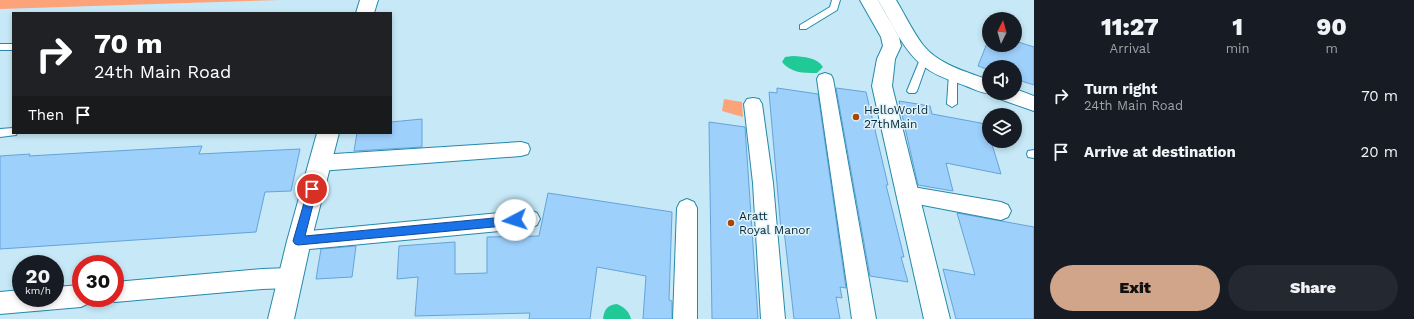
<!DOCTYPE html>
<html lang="en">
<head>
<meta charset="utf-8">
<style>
	:root { --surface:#171b24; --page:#242831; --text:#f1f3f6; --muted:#9ea1a6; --accent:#d0a58a }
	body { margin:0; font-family:"Work Sans",sans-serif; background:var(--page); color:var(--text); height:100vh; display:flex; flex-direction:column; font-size:15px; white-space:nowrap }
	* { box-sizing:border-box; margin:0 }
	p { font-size:13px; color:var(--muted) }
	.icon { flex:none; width:22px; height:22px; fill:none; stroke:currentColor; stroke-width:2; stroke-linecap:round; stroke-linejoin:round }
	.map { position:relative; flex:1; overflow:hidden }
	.sheet { display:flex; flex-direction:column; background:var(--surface); width:380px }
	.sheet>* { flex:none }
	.top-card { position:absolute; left:12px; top:12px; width:380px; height:122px; border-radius:0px; box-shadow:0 2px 6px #0003; background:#202124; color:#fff; overflow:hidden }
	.needle { width:26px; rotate:5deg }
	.tools { position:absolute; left:982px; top:12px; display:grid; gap:8px }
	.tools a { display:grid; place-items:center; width:40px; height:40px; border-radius:50%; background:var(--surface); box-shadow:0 2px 6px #0003; font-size:20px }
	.speed { position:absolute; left:12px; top:255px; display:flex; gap:8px; font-size:20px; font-weight:700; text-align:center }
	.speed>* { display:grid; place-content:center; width:52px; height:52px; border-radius:50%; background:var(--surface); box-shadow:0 2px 6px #0003; line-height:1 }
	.speed small { font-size:10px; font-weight:400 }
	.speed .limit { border:6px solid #d22; background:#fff; color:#111 }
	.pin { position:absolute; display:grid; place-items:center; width:34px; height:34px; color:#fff; margin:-17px; border:2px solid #fff; border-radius:50%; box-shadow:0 1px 4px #0007 }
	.me { position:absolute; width:44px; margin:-22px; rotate:265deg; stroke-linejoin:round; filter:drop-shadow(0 0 3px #0008) }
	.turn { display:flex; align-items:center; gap:14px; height:84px; padding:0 16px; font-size:18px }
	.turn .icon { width:52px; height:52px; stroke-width:2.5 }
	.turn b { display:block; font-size:28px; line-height:34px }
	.then { display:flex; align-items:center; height:38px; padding:0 16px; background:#0003; gap:8px; font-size:15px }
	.eta { display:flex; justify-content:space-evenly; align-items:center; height:68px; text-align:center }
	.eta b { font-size:24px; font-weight:800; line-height:28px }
	.primary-button { display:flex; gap:8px; margin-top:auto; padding:8px 16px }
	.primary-button a { flex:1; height:46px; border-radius:24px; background:var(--accent); color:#111; font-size:16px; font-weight:800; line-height:46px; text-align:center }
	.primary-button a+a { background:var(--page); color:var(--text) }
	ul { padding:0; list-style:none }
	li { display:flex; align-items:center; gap:12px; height:56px; padding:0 16px }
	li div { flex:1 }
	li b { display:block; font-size:15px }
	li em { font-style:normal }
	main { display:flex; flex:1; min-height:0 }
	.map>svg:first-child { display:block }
	.green { fill:#fca379 }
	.water { fill:#20c995 }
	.building { fill:#9ed0fc; stroke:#65a3d8 }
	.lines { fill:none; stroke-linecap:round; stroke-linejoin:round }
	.service-casing { stroke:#2489aa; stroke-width:2 }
	.minor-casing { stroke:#2489aa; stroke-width:2 }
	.tertiary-casing { stroke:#2489aa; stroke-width:2 }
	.service { fill:#fff; fill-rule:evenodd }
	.minor { fill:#fff; fill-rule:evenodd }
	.tertiary { fill:#fff; fill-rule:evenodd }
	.route { fill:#1a73e8; stroke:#114b97 }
	.poi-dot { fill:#a84605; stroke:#e1f2f9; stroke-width:1.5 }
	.labels { text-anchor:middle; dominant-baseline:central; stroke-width:3; stroke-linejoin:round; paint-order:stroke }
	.poi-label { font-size:12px; fill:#002735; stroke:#e1f2f9; text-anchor:start }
</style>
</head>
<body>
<main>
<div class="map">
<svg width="1034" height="319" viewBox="0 0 1034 319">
	<rect width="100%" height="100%" fill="#c6e8f7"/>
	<g class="green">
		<path d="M0,0H280L0,9Z"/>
		<path d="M724,99L742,102L743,117L722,111Z"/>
	</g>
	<g class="water">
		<path d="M793,56C804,57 817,57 823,67L817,73C803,73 791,73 782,62L785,57Z"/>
		<path d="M617,304C624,307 629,311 631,319H603C604,310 607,305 617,304Z"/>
	</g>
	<g class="building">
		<path d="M989,38V45H1015V41L1034,47V85L1015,79V67H989V70L978,66Z"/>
		<path d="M777,88L818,94L846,288L840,287L842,298L836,297L840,319H794L784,230H781L769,92L777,93Z"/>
		<path d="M836,88L866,92L888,185H886L904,257H901L908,282L870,276Z"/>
		<path d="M899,101L930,106L932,114L986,124L989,135V141H991L1001,174L946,163L953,191L918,185Z"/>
		<path d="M422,119V147L354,151L357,133H391V122Z"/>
		<path d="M709,122L745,127L758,319H712Z"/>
		<path d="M202,146L199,154L300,149L291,191L265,192L256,232L0,249V156L30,154L29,156Z"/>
		<path d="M548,193L672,212L669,300L672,301V319H643L646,276L597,267L590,319H529L530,313L415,316L418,277L397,279L399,246L455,242V274L487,273V237L539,236Z"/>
		<path d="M957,213L1034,227V319H956L943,269L975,275Z"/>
		<path d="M356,246L352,277L316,279L321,249Z"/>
	</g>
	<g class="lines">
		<defs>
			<g id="service">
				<path d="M832,0H840L837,10L806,29H800V25L830,7Z"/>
				<rect x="0" y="44" width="13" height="6"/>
				<path d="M925,54L929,57L917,91L915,93H909L907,91L921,57Z"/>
				<path d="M953,71L957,74V104L952,107L947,104L949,74Z"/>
				<path d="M13,128V133H17L16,135L0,137V129Z"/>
				<path d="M1034,150V158L1028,157L1027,154L1028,151Z"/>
			</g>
			<g id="minor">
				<path d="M825,73L831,75L833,79L876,319H852L817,79L819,75Z"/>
				<path d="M753,98L759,99L762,104L773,183L785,319H761L753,183L744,104L747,99Z"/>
				<path d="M521,142L528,144L530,149L528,154L521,156L319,171L312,168L309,163L312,158L319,155Z"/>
				<path d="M907,186L1001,202L1008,205L1011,211L1008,217L1001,220L907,202L900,200L897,194L900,188Z"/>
				<path d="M687,199L694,202L697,208V319H673L677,208L680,202Z"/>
				<path d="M530,210L537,213L540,219L537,225L530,228L299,250L292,248L288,241L292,234L299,232Z"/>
				<path d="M290,268L298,271L301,278L298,285L290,288L262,289L115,302L106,298H115V282L262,269Z"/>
				<path d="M81,285V298H91L89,303L81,307L0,314V292L21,290V298H55V287Z"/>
			</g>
			<g id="tertiary">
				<path d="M360,0H378L374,13H356Z"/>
				<path d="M860,0H878L899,37L901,46L895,59L892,86L950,319H924L872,86L877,59L883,46L881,37Z"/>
				<path d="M878,0H896C905,15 913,32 923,45C939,65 967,72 989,80V93H992C985,95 974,89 966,86C953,81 938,77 926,68C904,53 892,23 878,0Z"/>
				<path d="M1015,89L1034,96V111L997,98L994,93H1015Z"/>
				<path d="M317,133H339L311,241L294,319H268L287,241Z"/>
			</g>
		</defs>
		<use href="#service" class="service-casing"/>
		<use href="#minor" class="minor-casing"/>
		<use href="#tertiary" class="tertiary-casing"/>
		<use href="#service" class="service"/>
		<use href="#minor" class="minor"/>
		<use href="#tertiary" class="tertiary"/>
	</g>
	<path class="route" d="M312,185L316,186L317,189L305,236L515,216L518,217L520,220L518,223L515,225L298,245L295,244L293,241L308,189L309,186Z"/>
	<g class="poi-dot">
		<circle cx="856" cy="117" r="4"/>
		<circle cx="731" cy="223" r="4"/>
	</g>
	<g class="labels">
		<g class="poi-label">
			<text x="864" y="110">HelloWorld<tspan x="864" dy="14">27thMain</tspan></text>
			<text x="739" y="216">Aratt<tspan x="739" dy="14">Royal Manor</tspan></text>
		</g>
	</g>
</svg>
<div class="tools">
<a><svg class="needle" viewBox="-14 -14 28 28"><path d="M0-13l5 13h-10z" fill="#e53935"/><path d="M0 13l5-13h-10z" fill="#9ea1a6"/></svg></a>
<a><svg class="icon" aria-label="sound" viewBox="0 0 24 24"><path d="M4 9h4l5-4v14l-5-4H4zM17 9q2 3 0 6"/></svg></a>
<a><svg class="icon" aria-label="layers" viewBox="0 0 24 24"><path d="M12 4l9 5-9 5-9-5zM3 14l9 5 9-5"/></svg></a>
</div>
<div class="speed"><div>20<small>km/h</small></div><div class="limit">30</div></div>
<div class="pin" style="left:312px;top:189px;background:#d93025"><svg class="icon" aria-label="arrive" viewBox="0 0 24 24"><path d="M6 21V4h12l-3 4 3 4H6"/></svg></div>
<svg class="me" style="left:515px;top:220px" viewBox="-20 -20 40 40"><circle r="19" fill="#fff"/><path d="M0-13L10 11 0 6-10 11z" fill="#1a73e8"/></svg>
<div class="top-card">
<div class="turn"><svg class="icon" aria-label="right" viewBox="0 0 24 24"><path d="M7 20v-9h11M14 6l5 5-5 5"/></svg><div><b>70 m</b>24th Main Road</div></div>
<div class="then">Then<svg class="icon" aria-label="arrive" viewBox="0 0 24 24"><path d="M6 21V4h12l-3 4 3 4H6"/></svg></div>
</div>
</div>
<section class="sheet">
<div class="eta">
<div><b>11:27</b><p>Arrival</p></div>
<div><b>1</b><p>min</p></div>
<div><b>90</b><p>m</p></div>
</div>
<ul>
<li><svg class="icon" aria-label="right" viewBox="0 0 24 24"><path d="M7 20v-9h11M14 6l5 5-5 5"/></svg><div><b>Turn right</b><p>24th Main Road</p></div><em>70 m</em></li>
<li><svg class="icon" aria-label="arrive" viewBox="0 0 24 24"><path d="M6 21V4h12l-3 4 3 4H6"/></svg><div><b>Arrive at destination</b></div><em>20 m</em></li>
</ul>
<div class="primary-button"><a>Exit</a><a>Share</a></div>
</section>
</main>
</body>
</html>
